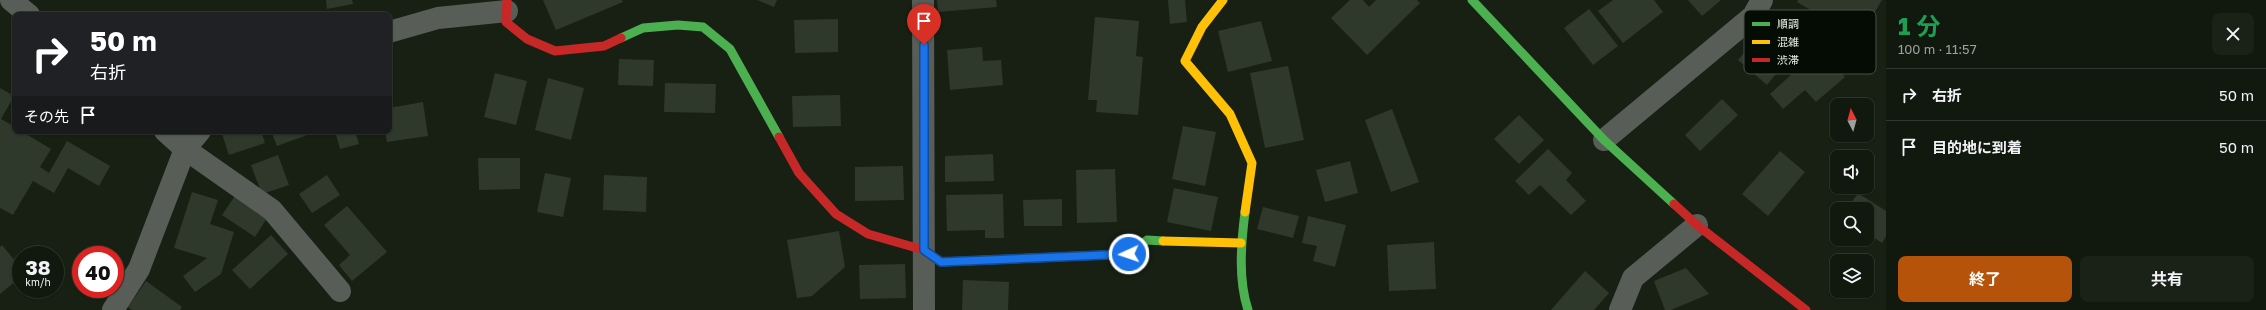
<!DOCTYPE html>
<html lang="ja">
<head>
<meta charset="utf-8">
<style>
	:root { --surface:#11180e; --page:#1a2117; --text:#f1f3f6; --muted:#9ca09e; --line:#30372e; --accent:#b45309 }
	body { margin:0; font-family:"Golos Text","Noto Sans JP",sans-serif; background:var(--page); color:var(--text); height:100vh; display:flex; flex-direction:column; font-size:15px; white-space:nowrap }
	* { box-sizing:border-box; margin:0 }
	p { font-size:13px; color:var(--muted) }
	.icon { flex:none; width:22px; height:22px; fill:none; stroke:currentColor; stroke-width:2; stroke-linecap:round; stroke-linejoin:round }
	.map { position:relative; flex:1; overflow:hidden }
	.details { display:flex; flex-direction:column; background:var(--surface); width:380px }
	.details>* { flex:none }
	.guide { position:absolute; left:12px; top:12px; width:380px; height:122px; border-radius:8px; box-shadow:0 1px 3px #0004,0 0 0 1px var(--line); background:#202124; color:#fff; overflow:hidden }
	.needle { width:26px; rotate:354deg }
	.controls { position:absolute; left:1830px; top:98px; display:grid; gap:8px }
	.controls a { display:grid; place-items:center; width:44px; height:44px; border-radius:8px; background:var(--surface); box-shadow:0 1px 3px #0004,0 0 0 1px var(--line); font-size:20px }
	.speed { position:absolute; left:12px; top:246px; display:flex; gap:8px; font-size:20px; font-weight:700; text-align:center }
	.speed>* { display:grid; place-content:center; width:52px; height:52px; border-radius:50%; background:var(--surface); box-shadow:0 1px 3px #0004,0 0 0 1px var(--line); line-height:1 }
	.speed small { font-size:10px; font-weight:400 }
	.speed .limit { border:6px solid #d22; background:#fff; color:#111 }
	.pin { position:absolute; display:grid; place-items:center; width:34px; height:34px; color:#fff; margin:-41px -17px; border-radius:50% 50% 50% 0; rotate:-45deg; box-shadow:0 0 4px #0007 }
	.pin .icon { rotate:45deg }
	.me { position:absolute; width:44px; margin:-22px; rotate:267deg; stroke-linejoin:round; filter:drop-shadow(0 0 3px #0008) }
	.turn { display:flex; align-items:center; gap:14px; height:84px; padding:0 12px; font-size:18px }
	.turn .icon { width:52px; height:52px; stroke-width:2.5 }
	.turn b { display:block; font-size:28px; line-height:34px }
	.then { display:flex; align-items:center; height:38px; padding:0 12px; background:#0003; gap:8px; font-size:15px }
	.round { display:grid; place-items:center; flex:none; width:42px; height:42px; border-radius:8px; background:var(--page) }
	.headline { display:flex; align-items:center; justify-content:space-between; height:68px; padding:0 12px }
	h1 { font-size:24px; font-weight:700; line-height:30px; color:#1e9e55 }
	.primary-button { display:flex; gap:8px; margin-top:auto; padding:8px 12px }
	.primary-button a { flex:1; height:46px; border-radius:8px; background:var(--accent); color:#fff; font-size:16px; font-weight:700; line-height:46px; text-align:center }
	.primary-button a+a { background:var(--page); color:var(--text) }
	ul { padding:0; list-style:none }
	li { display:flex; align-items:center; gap:12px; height:52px; padding:0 12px; border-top:1px solid var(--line) }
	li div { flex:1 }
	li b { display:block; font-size:15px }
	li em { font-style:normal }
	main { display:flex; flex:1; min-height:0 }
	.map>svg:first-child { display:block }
	.building { fill:#2e382b }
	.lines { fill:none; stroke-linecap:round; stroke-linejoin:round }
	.street { stroke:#595d58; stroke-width:22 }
	.fast { stroke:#4caf50; stroke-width:9 }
	.slow { stroke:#ffc107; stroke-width:9 }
	.jam { stroke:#c62828; stroke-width:9 }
	.route-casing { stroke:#114b97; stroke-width:10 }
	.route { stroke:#1a73e8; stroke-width:7 }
	.key { fill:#050c04; stroke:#495147; stroke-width:1 }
	.key-label { font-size:11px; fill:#e7f2e3 }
</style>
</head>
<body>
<main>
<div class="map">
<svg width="1886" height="310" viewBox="0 0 1886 310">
	<rect width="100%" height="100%" fill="#172013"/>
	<g class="building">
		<path d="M326,0H352L353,4L327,9Z"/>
		<path d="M543,0H622L623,2L556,30Z"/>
		<path d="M757,0H777L774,7Z"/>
		<path d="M937,0H996L997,7L938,12Z"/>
		<path d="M1168,0H1185L1187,22L1170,24Z"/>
		<path d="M1350,0H1363L1369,7L1376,0H1417L1420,3L1367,55L1331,18Z"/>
		<path d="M1613,0H1654L1663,12L1623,43L1598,11Z"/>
		<path d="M1688,0H1721L1702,16Z"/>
		<path d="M1798,0H1882L1859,39L1797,2Z"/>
		<path d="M1589,9L1618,46L1593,65L1564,28Z"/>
		<path d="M1095,17L1139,21L1136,56L1143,57L1138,115L1096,112L1097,100H1088Z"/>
		<path d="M838,19V52L795,53L794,20Z"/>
		<path d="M1261,21L1272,61L1228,72L1218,31Z"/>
		<path d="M1767,25L1796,50L1767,85L1738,60Z"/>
		<path d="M982,47L983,61L1001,60L1003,85L950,90L947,50Z"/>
		<path d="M1819,49L1845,77L1816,102L1805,90L1783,109L1770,94Z"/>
		<path d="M619,59L654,60L653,86L618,85Z"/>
		<path d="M1288,66L1304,140L1265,148L1250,73Z"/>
		<path d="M495,73L527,81L516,125L484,117Z"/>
		<path d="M548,78L584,88L571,140L535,130Z"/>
		<path d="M665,83L716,84L715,113L664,112Z"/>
		<path d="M0,88L14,96L1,119L15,127V131H21L51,149L40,167L49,173L67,141L110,166L99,186L68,168L54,193L33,181L13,215L0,208Z"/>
		<path d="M840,95L841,126L793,127L792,96Z"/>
		<path d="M1722,99L1738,115L1700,151L1685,135Z"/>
		<path d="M423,102L428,136L387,142L385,131H389V108Z"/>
		<path d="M1392,109L1419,182L1391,192L1365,120Z"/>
		<path d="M1519,115L1544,140L1519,164L1494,139Z"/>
		<path d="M1183,126L1216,132L1205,186L1172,179Z"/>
		<path d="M221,131H261L265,143L229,155Z"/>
		<path d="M271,131H318L277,146Z"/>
		<path d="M335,131H355L359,144L340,149Z"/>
		<path d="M1548,149L1572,173L1566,180L1586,201L1571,215L1540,185L1529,195L1515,181Z"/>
		<path d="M1780,151L1805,172L1768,216L1742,194Z"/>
		<path d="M993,154L994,181L945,182V156Z"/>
		<path d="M278,155L289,185L262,194L251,165Z"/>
		<path d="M478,158H520V189L479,190Z"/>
		<path d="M1350,161L1358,193L1325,202L1316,170Z"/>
		<path d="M903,166L904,200L855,201V167Z"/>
		<path d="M1115,169L1117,222L1077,223L1076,170Z"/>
		<path d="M545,173L571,178L563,217L537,212Z"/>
		<path d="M327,175L340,195L312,213L299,194Z"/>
		<path d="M604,175L647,177L646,212L603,210Z"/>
		<path d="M1174,188L1218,197L1211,231L1167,222Z"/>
		<path d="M192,192L218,200L210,224L234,232L221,274L195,292L183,276L207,258L174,248Z"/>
		<path d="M1858,193L1886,211V236L1882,243L1867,233V209H1847Z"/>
		<path d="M1003,194L1004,238H985V230L947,231L946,195Z"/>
		<path d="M235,196L267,218L255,237L222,215Z"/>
		<path d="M1062,199V226H1024L1023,200Z"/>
		<path d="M347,206L387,252L352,281L339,265L350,255L324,225Z"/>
		<path d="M1263,207L1299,216L1293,238L1257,229Z"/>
		<path d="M1308,216L1346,225L1335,267L1313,261L1317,246L1302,243Z"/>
		<path d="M839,231L845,267L812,296L797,298L787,240Z"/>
		<path d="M271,235L288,254L250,289L232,270Z"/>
		<path d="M1434,242L1436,289L1389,291L1387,245Z"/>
		<path d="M2,245L21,268V277L0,294V247Z"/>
		<path d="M905,264L906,298L860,299L859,265Z"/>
		<path d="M1686,268L1709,294L1671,310H1665L1654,281Z"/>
		<path d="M1585,271L1609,293L1594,310H1551Z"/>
		<path d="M963,280L1009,282L1008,310H962Z"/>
		<path d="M146,281L182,307L180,310H132L128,307Z"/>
	</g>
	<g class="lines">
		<g class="street">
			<path d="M11,0L29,15"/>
			<path d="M923,0L924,310"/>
			<path d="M389,32L438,18L507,11"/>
			<path d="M165,131L185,149L272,210L340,291"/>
			<path d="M1604,140L1753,16L1762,0"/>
			<path d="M113,310L139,269L185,149L200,131"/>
			<path d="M1620,310L1633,278L1697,225"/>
		</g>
		<g class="fast">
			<path d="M1472,0L1604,140L1674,204"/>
			<path d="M621,38L643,28L678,25L703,27L730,49L779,137"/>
			<path d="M1245,212C1241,244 1238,279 1248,310"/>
			<path d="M941,262L1129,254L1147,240L1163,241"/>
		</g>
		<g class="slow">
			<path d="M1223,0L1202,27L1185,61L1230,114L1252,163L1245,212"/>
			<path d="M1163,241L1241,243"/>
		</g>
		<g class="jam">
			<path d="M507,0L506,22L527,39L555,51L604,46L621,38"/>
			<path d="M779,137L799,173L836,214L868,234L924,250L941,262"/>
			<path d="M1674,204L1697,225L1806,310"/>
		</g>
	</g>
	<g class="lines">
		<defs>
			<path id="route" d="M924,45V250L941,262L1129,254"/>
		</defs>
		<use href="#route" class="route-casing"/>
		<use href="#route" class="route"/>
	</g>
	<rect x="1744" y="10" width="132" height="64" rx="6" class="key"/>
	<rect x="1752" y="22" width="18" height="4" fill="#4caf50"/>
	<rect x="1752" y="40" width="18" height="4" fill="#ffc107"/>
	<rect x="1752" y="58" width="18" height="4" fill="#c62828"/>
	<g class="key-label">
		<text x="1777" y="28">順調</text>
		<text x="1777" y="46">混雑</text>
		<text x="1777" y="64">渋滞</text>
	</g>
</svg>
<div class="controls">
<a><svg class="needle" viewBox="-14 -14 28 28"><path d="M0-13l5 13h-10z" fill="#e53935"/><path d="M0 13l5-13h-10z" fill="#9ca09e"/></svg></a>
<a><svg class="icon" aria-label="sound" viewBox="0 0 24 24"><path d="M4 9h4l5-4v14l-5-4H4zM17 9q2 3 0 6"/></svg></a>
<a><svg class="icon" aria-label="search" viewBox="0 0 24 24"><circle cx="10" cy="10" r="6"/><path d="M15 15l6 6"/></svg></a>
<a><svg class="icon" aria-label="layers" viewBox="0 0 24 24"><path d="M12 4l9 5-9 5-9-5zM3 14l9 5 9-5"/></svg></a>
</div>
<div class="speed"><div>38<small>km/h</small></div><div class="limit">40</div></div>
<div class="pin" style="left:924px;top:45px;background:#d93025"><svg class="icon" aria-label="arrive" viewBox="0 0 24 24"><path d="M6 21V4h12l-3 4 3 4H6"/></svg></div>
<svg class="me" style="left:1129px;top:254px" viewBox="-20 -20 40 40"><circle r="17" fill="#1a73e8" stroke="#fff" stroke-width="3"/><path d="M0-11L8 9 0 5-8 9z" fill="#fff"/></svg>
<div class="guide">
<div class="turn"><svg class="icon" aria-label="right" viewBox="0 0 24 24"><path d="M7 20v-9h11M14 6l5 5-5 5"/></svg><div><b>50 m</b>右折</div></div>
<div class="then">その先<svg class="icon" aria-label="arrive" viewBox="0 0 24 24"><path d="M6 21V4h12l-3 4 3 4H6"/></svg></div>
</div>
</div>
<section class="details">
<div class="headline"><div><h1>1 分</h1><p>100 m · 11:57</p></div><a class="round"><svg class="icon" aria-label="close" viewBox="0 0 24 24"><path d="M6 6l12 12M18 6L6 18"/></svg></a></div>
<ul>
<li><svg class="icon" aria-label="right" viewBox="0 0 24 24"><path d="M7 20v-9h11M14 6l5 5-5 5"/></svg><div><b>右折</b></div><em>50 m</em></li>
<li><svg class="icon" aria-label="arrive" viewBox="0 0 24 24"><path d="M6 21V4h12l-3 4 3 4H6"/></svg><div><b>目的地に到着</b></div><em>50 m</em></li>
</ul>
<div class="primary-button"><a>終了</a><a>共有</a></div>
</section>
</main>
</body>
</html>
